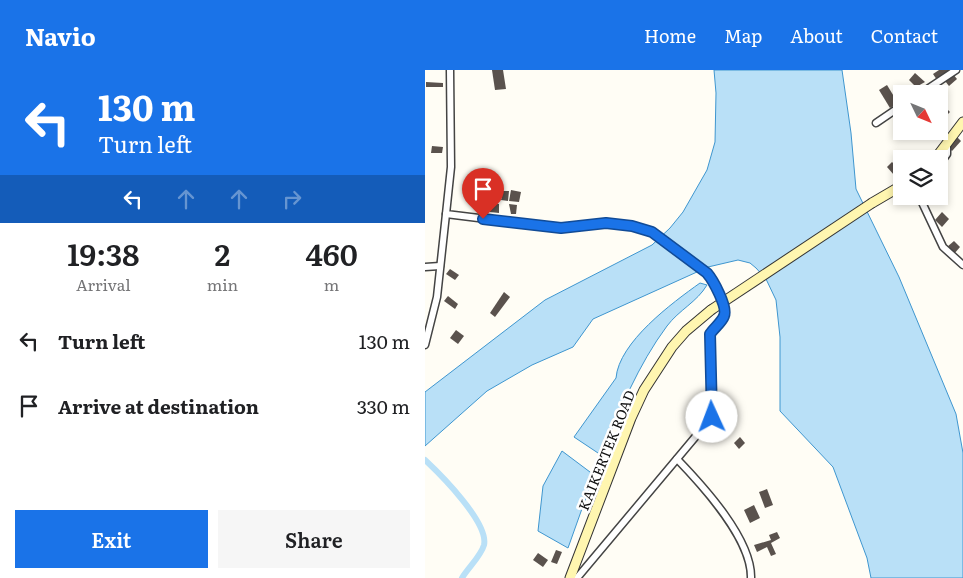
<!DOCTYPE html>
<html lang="en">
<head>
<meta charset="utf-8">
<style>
	:root { --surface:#fff; --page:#f6f6f6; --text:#202124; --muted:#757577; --accent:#1a73e8 }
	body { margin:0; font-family:Literata,serif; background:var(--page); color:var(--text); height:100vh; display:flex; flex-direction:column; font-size:19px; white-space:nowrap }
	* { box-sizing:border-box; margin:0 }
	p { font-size:16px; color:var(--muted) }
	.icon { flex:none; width:28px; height:28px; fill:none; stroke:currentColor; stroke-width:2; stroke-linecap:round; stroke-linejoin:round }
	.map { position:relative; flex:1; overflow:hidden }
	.side { display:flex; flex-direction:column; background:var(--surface); width:425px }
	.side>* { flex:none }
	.banner { background:#1a73e8; color:#fff; overflow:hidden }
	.needle { width:32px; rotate:133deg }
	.controls { position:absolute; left:468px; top:15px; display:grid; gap:10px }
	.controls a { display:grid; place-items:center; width:55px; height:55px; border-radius:0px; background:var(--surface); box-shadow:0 2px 8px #0003; font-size:25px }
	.pin { position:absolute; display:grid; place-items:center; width:42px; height:42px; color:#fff; margin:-51px -21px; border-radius:50% 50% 50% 0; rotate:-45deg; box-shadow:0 0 5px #0007 }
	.pin .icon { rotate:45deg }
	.me { position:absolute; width:55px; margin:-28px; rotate:358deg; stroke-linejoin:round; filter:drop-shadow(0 0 4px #0008) }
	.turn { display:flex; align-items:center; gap:18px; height:105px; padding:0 15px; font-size:22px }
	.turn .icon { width:65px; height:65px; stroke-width:2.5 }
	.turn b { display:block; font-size:35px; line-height:42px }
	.lanes { display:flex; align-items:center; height:48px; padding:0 15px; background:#0003; justify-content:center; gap:25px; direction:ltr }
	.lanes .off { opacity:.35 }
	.eta { display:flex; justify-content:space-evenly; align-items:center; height:85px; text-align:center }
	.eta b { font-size:30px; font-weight:600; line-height:35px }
	.button { display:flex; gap:10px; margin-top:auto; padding:10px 15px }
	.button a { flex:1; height:58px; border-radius:0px; background:var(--accent); color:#fff; font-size:20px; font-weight:600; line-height:58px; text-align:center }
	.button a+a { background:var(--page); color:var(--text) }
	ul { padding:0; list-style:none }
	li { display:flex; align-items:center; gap:15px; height:65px; padding:0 15px }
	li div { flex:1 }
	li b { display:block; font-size:19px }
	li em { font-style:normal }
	header { display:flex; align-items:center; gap:30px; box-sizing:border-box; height:70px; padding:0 25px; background:var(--accent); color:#fff }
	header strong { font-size:24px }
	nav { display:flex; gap:28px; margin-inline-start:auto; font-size:18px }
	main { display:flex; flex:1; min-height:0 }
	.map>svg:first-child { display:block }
	.water { fill:#b9e0f7; stroke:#3f96cf }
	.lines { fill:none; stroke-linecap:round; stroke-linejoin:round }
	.canal { stroke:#b9e0f7; stroke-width:6 }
	.building { fill:#5a524d }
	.street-casing { stroke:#444; stroke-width:9 }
	.secondary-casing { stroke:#333; stroke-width:11 }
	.street { stroke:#fff; stroke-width:6 }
	.secondary { stroke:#fff6b0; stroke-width:9 }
	.secondary-bridge-casing { stroke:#333; stroke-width:11; stroke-linecap:butt }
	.secondary-bridge { stroke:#fff6b0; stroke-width:9 }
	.route-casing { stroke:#114b97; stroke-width:12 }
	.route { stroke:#1a73e8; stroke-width:9 }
	.labels { text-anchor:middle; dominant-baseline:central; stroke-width:5; stroke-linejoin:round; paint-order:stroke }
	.street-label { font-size:14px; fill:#111; stroke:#fff }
</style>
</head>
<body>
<header>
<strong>Navio</strong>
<nav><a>Home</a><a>Map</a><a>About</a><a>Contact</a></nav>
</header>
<main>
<section class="side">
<div class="banner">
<div class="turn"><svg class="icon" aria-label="left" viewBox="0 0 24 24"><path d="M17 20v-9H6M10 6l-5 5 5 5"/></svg><div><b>130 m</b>Turn left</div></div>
<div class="lanes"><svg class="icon" aria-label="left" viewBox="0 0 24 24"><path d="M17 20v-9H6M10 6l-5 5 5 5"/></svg><svg class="icon off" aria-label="ahead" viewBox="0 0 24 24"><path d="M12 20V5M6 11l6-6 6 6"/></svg><svg class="icon off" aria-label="ahead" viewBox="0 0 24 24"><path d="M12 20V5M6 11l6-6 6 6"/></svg><svg class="icon off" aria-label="right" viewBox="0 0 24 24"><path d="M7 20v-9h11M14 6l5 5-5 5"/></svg></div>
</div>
<div class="eta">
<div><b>19:38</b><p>Arrival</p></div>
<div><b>2</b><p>min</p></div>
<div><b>460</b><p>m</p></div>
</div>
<ul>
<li><svg class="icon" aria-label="left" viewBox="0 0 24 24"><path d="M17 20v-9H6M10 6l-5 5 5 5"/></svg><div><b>Turn left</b></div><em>130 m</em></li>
<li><svg class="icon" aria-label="arrive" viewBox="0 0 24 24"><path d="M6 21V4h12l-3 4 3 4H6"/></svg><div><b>Arrive at destination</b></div><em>330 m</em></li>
</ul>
<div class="button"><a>Exit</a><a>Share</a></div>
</section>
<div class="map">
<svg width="538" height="508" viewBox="0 0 538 508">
	<rect width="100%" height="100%" fill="#fffdf5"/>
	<g class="water">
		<path d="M289,0H417L426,63L431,119L474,207L531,344L538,383V508H446L442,488L408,397L355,341V267L351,230L341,209L331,198L325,193L313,190L283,197L168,249L148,277L107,295L62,321L0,376V322L120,230L227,175L245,158L258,142L282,100L290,72L291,23Z"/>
		<path d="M275,213L282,215C272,232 254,240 242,256C213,295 195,340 176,385L149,367L191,308C194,272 247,233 275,213Z"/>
		<path d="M137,381L169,405L143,478L113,461L118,416Z"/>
	</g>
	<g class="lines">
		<path class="canal" d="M0,390C16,405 64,453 59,475C56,486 43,498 37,508"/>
	</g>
	<g class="building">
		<path d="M67,0H78L81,19L70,20Z"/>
		<path d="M514,0H523L524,2L512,10L508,4Z"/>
		<path d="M490,3L500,12L491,17L484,10Z"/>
		<path d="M528,4L532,9L524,16L520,11Z"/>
		<path d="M1,12L18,13V17H1Z"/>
		<path d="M462,15L473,33L465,38L454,20Z"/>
		<path d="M520,37L525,42L515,52L514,44Z"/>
		<path d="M532,67L536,71L527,81L523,77Z"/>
		<path d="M7,76L18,77L17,83H6Z"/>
		<path d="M467,92L474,99L469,105L462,97Z"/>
		<path d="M86,120L96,122L94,132L84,131Z"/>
		<path d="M74,121H84L83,131L76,130L77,127H73Z"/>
		<path d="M65,133L74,134V143L65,142Z"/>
		<path d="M84,134L92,135L91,144H86Z"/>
		<path d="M517,142L524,149L517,157L510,150Z"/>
		<path d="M529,171L535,177L529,184L522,177Z"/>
		<path d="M25,199L34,205L30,210L21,204Z"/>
		<path d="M79,222L85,227L70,247L65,243Z"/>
		<path d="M23,226L33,234L30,239L19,231Z"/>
		<path d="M31,260L39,266L33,274L25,268Z"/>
		<path d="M315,367L320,373L314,379L309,373Z"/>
		<path d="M342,419L348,435L340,438L334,422Z"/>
		<path d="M329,435L335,448L325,453L319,440Z"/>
		<path d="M352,462L355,468L346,473L351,484L346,486L342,477L332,482L329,475L346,470L344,465Z"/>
		<path d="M131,480L137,482L132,494L126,492Z"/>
		<path d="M113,483L123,490L118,497L108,490Z"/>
	</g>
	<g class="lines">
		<defs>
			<g id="street">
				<path d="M25,0L26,97L21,144L135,158L181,153L207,156L227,162L282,203C288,210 303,237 299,246C297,252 289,258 285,264L287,347L152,508"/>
				<path d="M495,24L531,0"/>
				<path d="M451,53L476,36"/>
				<path d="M514,95L522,84V75"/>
				<path d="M494,126L518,177L538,195"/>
				<path d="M0,197L15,196"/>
				<path d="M0,275L12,227L21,144"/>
				<path d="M252,389C278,416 327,469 326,508"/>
			</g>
			<g id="secondary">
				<path d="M510,89L538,52"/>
				<path d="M447,133L476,116"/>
				<path d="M145,508L206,348L219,320L247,277L261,261L286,240"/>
			</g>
		</defs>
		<use href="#street" class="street-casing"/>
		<use href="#secondary" class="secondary-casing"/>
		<use href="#street" class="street"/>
		<use href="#secondary" class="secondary"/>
		<defs>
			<path id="secondary-bridge" d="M286,240L447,133"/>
		</defs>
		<use href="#secondary-bridge" class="secondary-bridge-casing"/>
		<use href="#secondary-bridge" class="secondary-bridge"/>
	</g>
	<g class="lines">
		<defs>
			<path id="route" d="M58,149L136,158L181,153L207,156L227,162L282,203C288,210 303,237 299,246C297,252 289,258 285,264L287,347"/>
		</defs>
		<use href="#route" class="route-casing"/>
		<use href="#route" class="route"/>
	</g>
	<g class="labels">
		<g class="street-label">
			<text transform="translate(181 380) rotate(-68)">KAIKERTEK ROAD</text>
		</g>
	</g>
</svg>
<div class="controls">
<a><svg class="needle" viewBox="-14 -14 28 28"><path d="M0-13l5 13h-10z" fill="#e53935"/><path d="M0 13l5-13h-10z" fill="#757577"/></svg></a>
<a><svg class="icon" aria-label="layers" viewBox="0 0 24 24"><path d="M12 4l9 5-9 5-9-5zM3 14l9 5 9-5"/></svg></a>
</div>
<div class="pin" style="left:58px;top:149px;background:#d93025"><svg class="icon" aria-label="arrive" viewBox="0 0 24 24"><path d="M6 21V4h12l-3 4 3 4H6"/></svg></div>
<svg class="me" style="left:287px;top:347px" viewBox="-20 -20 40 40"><circle r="19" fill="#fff"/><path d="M0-13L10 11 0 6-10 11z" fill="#1a73e8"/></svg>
</div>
</main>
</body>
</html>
